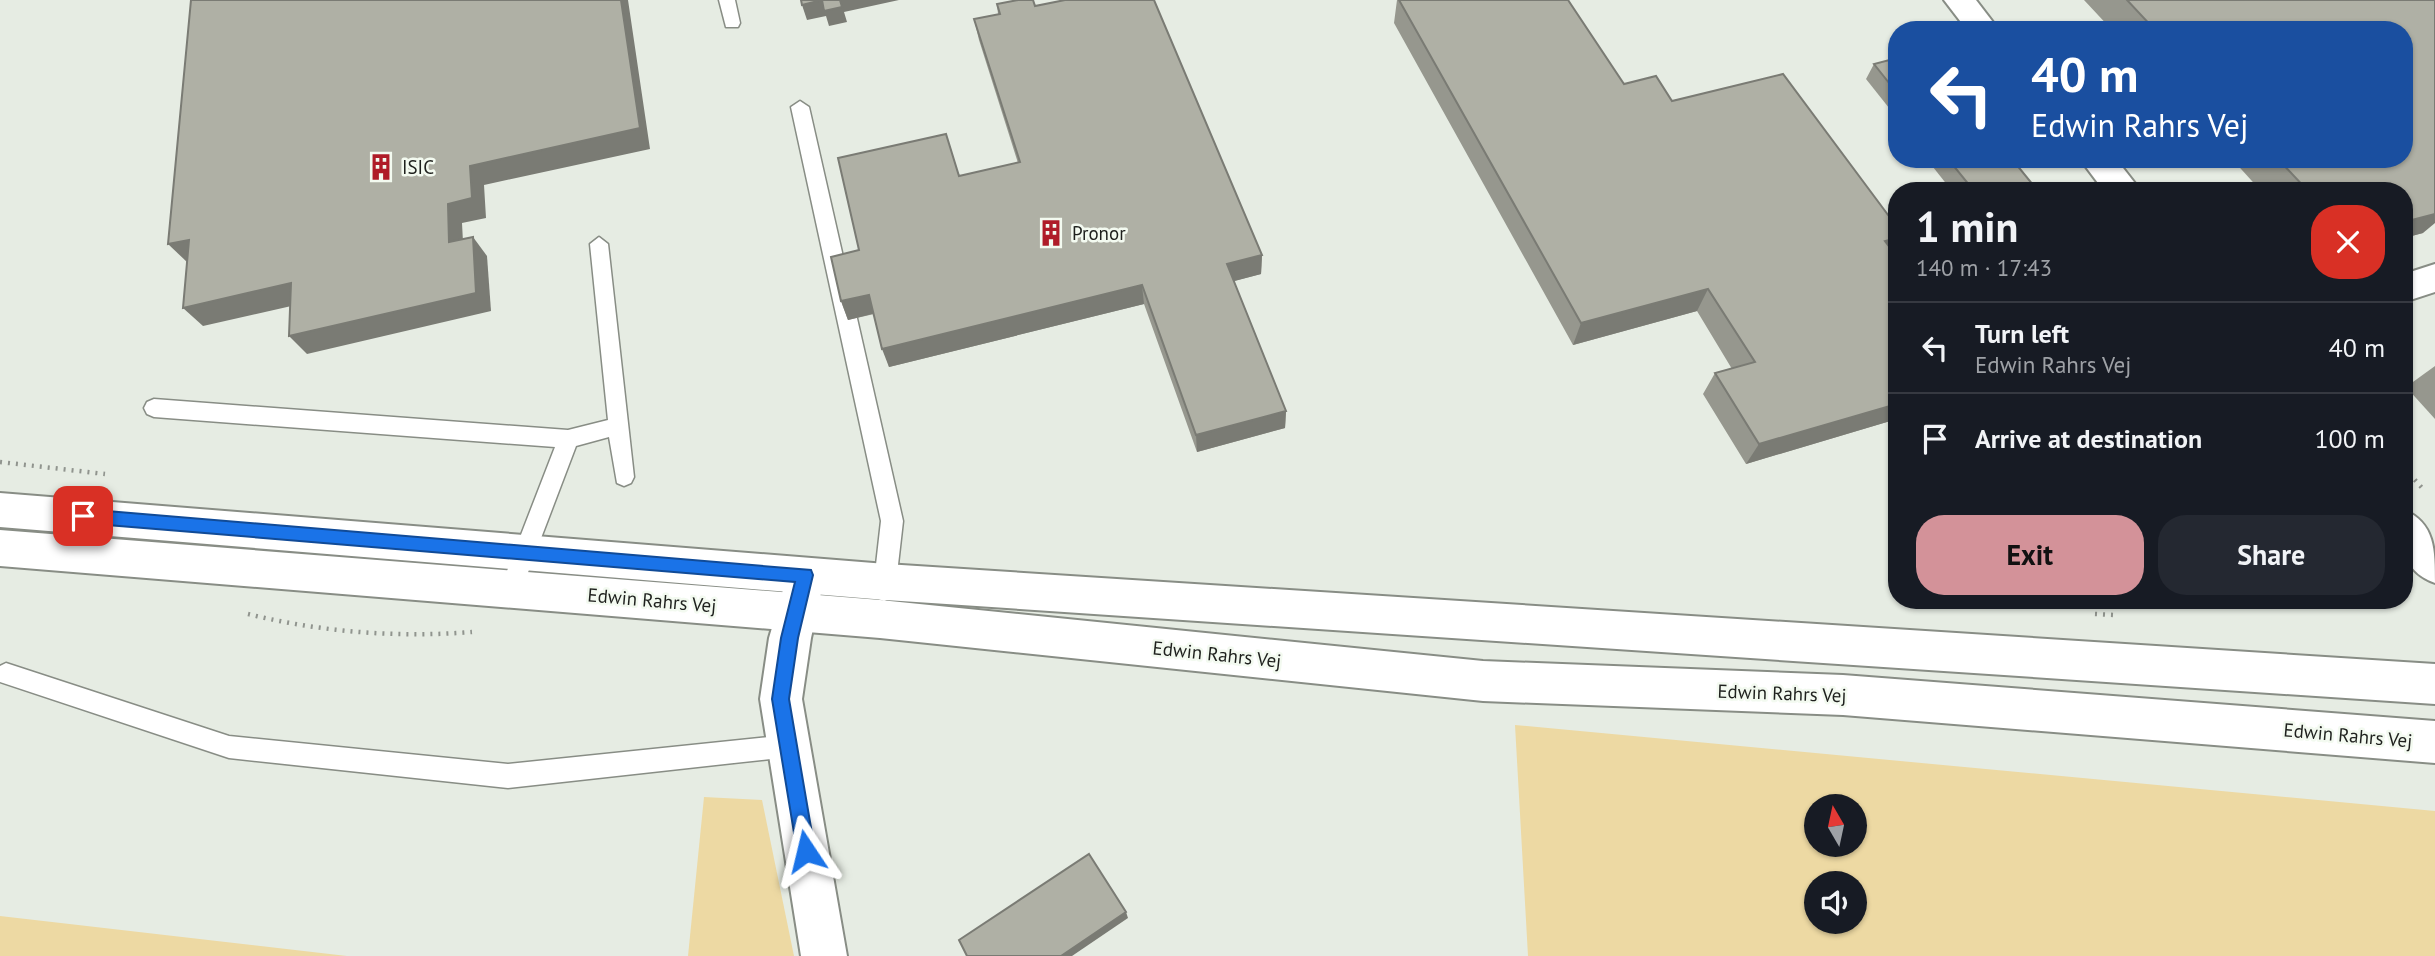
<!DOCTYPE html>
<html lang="en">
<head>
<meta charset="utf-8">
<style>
	:root { --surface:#171b24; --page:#242831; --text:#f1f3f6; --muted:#9ea1a6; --line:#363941; --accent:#d39299 }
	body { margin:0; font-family:"PT Sans",sans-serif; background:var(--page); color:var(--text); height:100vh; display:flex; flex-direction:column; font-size:26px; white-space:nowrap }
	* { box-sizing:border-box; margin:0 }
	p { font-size:23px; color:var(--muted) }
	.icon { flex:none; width:38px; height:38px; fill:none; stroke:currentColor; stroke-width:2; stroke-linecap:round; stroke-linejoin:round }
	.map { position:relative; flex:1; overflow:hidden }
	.sheet { position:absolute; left:1888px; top:182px; width:525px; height:427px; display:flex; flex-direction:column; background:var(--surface); border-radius:28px; box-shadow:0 2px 5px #0004 }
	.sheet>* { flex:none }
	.hud { position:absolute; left:1888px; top:21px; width:525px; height:147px; border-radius:28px; box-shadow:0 2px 5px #0004; background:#1a4fa0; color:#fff; overflow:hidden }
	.needle { width:46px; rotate:351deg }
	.buttons { position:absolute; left:1804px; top:794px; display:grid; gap:14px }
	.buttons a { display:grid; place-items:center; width:63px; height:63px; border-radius:50%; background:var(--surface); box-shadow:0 2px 5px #0004; font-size:35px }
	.pin { position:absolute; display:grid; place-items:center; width:60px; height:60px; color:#fff; margin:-30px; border-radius:14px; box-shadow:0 4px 10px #0006 }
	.me { position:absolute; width:77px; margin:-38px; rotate:350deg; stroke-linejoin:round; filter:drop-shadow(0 0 5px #0008) }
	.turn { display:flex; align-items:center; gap:24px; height:147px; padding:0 28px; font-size:32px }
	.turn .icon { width:91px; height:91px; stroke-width:2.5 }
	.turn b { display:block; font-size:49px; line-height:60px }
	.round { display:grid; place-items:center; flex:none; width:74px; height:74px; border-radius:28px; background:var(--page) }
	.headline { display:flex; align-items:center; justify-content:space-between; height:119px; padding:0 28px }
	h1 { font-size:42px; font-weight:800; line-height:52px }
	.button { display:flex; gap:14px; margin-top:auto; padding:14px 28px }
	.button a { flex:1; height:80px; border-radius:28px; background:var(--accent); color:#111; font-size:28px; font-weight:800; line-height:80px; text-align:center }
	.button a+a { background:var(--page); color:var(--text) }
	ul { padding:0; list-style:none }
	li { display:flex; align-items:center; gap:21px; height:91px; padding:0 28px; border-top:2px solid var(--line) }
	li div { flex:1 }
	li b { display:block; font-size:26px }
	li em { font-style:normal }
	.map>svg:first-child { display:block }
	.green { fill:#edd9a3; fill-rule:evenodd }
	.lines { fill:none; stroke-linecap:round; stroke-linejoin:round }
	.service-casing { stroke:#888d85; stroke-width:3 }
	.minor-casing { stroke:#888d85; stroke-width:4 }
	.tertiary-casing { stroke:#888d85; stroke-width:4 }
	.path { stroke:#90948e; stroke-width:4.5; stroke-dasharray:2 6; stroke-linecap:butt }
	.service { fill:#fff; fill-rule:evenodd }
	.minor { fill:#fff; fill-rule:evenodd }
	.tertiary { fill:#fff; fill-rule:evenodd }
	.wall { fill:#96978e }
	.shaded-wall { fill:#7a7b74 }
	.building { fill:#afb0a5; stroke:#7a7b74; stroke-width:2 }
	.route { fill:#1a73e8; stroke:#114b97; stroke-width:2 }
	.labels { text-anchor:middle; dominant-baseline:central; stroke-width:5; stroke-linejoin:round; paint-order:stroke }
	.poi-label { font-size:19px; fill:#1e201d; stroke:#f3faf0; text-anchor:start }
	.street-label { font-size:19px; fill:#1e201d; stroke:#f3faf0 }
</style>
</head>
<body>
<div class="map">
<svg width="2435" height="956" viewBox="0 0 2435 956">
	<rect width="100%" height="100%" fill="#e6ece3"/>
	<g class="green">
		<path d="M1515,725L2435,811V956H1528ZM1816,807H1855V845H1816ZM1816,884H1855V922H1816Z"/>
		<path d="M704,797L762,800L794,956H688Z"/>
		<path d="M0,916L347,956H0Z"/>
	</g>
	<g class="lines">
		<defs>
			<g id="service">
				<path d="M719,0H735L740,23L738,27H726Z"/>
				<path d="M800,101L809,107L903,521L895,591L892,598L884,601L876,598L873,591L881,521L791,107Z"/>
				<path d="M599,237L608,244L634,477L631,483L624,486L617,483L609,437L576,446L519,596L511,599L503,596L500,589L555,447L154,417L147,414L144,408L147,402L154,399L568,430L608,420L590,244Z"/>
				<path d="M6,663L229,736L508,764L788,735L796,738L800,746L796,754L788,757L508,788L229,758L0,682V666Z"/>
			</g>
			<g id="minor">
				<path d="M2435,264V292L2404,302V274Z"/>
				<path d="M804,561L818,566L824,579L811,638L802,699L847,956H801L760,699L769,638L790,566Z"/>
			</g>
			<g id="tertiary">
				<path d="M1944,0H1976L1999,30H1967Z"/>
				<path d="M2080,159H2116L2141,191H2104Z"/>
				<path d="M0,493L886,564L2435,664V704L886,600L0,527Z"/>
				<path d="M2404,510C2435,523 2435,550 2435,583C2398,569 2404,543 2404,510Z"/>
				<path d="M0,530L880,600L1483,661L1843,675L2435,721V763L1843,715L1483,701L880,638L0,566Z"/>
			</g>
		</defs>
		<use href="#service" class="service-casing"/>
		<use href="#minor" class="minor-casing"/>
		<use href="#tertiary" class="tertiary-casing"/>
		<g class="path">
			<path d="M0,462L105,474"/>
			<path d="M2404,468L2423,489"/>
			<path d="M248,614C321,632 397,638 472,632"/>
			<path d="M2095,614L2114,615"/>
		</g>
		<use href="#service" class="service"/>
		<use href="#minor" class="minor"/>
		<use href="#tertiary" class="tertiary"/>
	</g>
	<g class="wall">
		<path d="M1397,0H1568L1624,84L1672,101L1893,252L1897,257V419L1746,464L1703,394L1715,373L1732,369L1697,311L1573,345L1394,23Z"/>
		<path d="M2084,0H2435L2423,233L2404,238V191H2261L2232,159H2404V30H2112Z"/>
		<path d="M997,4L1035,6L1262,255L1261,274L1234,281L1286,411L1285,428L1197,452L1144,304L889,367L874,314L848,320L841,301L859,250L959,176L1018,163L979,40L974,19L998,14Z"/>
		<path d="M1897,58V118L1866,79L1874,64Z"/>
		<path d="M1931,159H2012L2038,191H1952L1929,162Z"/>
		<path d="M2435,366V419L2406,387Z"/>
	</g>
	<g class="shaded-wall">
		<path d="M621,0H628L650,149L484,185L486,218L462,223L464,261L449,242L448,204L470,166Z"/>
		<path d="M822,0H899L844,12L847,22L829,26L826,16L807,20L802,5Z"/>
		<path d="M2435,206V223L2423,233L2404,238V222Z"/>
		<path d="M473,237L487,256L491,311L307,354L289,336Z"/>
		<path d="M1897,238V247L1888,260L1885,241Z"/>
		<path d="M189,240L188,263L168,244Z"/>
		<path d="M1262,255L1261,274L1227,283V264Z"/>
		<path d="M291,283L309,302L203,326L183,308Z"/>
		<path d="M1142,285L1144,304L889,367L882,349Z"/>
		<path d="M1708,289L1697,311L1573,345L1581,323Z"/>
		<path d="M869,295L876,313L848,320L841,301Z"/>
		<path d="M1897,404V419L1746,464L1759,444Z"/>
		<path d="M1286,411L1285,428L1197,452L1196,435Z"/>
		<path d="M1126,912L1128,918L1072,956H1061Z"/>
	</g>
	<g class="building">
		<path d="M191,0H621L640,128L470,166L472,198L448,204L449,242L473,237L476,293L289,336L291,283L183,308L189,240L168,244Z"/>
		<path d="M801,0H840L842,7L824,11L822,0L802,5Z"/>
		<path d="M1018,0H1033L1035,6L1065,0H1154L1262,255L1227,264L1286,411L1196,435L1142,285L882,349L869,295L841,301L831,257L859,250L838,158L946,134L959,176L1020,162L974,19L1000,14L997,4Z"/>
		<path d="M1399,0H1568L1624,84L1656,76L1672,101L1783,74L1897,227V238L1885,241L1897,257V404L1759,444L1715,373L1755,362L1708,289L1581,323Z"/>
		<path d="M2127,0H2435V214L2404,222V191H2308L2278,159H2404V30H2155Z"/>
		<path d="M1897,58V93L1874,64Z"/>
		<path d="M1948,159H2012L2038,191H1974Z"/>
		<path d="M1089,854L1126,912L1061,956H967L959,940Z"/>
	</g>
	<path class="route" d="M83,509L811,570L813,575L798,638L789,699L815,851L813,858L806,860L800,858L797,851L772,699L781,638L795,582L83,523L75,516Z"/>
	<defs>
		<symbol id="building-bare" viewBox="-9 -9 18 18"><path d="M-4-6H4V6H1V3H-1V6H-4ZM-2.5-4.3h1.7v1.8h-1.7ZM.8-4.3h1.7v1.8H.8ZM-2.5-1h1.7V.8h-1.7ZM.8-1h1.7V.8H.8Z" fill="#af1c28" stroke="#f3faf0" stroke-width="2.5" paint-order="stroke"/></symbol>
	</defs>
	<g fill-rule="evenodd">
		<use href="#building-bare" x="362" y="148" width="38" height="38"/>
		<use href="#building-bare" x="1032" y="214" width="38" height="38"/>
	</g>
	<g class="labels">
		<g class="poi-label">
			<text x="402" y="167">ISIC</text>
			<text x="1072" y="233">Pronor</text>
		</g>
		<g class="street-label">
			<text transform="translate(652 600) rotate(5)">Edwin Rahrs Vej</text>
			<text transform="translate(1217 654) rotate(6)">Edwin Rahrs Vej</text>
			<text transform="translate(1782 693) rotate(2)">Edwin Rahrs Vej</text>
			<text transform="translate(2348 735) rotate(5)">Edwin Rahrs Vej</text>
		</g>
	</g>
</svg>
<div class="buttons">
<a><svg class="needle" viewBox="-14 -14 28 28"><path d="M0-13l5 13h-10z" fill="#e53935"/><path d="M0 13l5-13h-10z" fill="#9ea1a6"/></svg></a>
<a><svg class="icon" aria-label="sound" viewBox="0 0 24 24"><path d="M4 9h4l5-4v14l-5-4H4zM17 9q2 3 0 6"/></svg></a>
</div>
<div class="pin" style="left:83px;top:516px;background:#d93025"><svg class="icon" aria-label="arrive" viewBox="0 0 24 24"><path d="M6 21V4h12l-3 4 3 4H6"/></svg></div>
<svg class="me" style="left:806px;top:851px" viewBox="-20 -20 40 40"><path d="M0-17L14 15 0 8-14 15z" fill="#1a73e8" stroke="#fff" stroke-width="4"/></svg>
<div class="hud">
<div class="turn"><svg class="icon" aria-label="left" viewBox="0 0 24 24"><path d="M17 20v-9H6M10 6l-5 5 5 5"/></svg><div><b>40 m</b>Edwin Rahrs Vej</div></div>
</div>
<section class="sheet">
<div class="headline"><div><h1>1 min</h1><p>140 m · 17:43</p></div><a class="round" style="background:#d93025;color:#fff"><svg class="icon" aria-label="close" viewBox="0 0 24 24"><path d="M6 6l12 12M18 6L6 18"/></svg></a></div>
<ul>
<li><svg class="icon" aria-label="left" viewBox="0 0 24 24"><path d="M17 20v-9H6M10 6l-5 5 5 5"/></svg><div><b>Turn left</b><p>Edwin Rahrs Vej</p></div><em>40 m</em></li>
<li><svg class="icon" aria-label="arrive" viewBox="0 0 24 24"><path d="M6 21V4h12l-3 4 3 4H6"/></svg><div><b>Arrive at destination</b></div><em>100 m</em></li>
</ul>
<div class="button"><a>Exit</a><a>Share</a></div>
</section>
</div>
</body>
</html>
